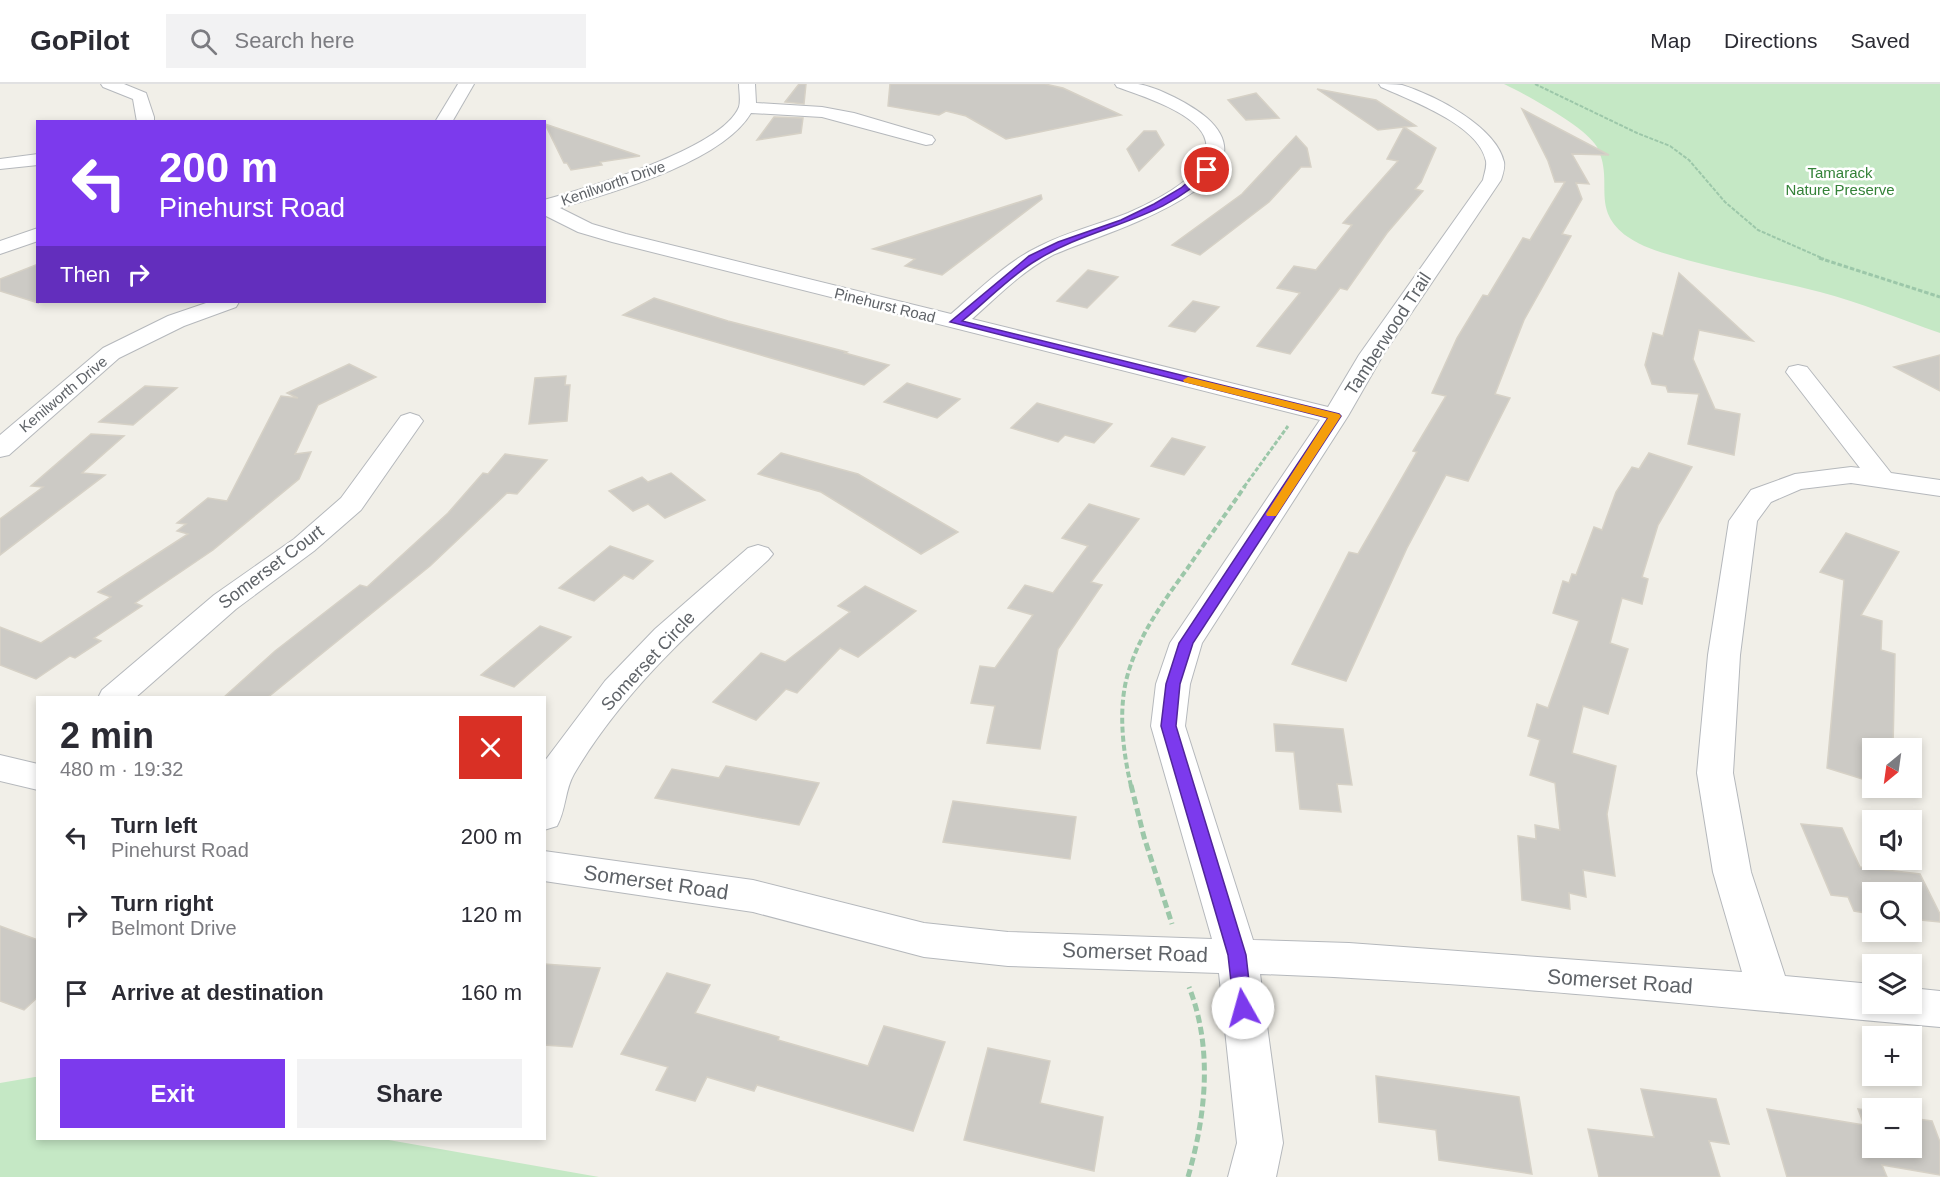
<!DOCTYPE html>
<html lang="en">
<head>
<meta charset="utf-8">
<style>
	:root { --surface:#fff; --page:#f2f2f3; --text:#2b2b33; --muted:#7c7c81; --line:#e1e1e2; --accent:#7c3aed }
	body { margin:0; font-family:Helvetica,sans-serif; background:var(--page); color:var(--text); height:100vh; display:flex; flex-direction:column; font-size:22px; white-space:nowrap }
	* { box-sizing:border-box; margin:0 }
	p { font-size:20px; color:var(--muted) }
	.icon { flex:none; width:33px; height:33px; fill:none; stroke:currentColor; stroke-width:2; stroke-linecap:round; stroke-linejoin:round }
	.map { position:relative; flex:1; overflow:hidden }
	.side { position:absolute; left:36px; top:612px; width:510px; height:444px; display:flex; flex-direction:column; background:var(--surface); border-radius:0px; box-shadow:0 3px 9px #0003 }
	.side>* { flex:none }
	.hud { position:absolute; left:36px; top:36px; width:510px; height:183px; border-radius:0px; box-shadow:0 3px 9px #0003; background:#7c3aed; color:#fff; overflow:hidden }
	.needle { width:39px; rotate:209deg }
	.controls { position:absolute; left:1862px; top:654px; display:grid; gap:12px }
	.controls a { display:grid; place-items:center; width:60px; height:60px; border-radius:0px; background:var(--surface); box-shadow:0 3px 9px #0003; font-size:30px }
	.pin { position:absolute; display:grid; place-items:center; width:51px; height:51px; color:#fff; margin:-26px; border:3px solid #fff; border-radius:50%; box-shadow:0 2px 6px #0007 }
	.me { position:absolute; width:66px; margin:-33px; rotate:353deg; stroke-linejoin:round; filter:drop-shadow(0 0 4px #0008) }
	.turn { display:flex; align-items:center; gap:21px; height:126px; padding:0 24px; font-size:27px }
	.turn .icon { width:78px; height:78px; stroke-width:2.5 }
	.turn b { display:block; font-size:42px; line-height:51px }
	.then { display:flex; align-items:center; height:57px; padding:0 24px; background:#0003; gap:12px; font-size:22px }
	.round { display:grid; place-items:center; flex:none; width:63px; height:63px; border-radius:0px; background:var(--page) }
	.summary { display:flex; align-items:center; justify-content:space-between; height:102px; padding:0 24px }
	h1 { font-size:36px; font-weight:700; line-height:45px }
	.button { display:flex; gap:12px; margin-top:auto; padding:12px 24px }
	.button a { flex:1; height:69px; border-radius:0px; background:var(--accent); color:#fff; font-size:24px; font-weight:700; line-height:69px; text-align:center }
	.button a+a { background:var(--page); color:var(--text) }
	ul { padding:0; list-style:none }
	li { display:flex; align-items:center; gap:18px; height:78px; padding:0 24px }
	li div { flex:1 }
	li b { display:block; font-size:22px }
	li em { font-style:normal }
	header { display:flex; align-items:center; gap:36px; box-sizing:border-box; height:84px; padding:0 30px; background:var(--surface); border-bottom:2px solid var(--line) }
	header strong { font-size:28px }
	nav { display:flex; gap:33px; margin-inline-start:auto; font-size:21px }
	.search { width:420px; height:54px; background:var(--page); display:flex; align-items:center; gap:15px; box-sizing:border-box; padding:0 21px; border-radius:0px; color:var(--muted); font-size:22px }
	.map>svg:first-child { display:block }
	.green { fill:#c5e8c5 }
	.building { fill:#cccac5; stroke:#d6d1c6; stroke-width:1.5 }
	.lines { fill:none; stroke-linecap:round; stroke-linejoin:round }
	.minor-casing { stroke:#b5b8bc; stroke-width:2 }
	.path-far3 { stroke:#9cc7a9; stroke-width:2; stroke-dasharray:4 1.5; stroke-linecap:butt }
	.path-far2 { stroke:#9cc7a9; stroke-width:3; stroke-dasharray:4.5 2; stroke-linecap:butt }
	.path-far1 { stroke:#9cc7a9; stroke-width:4; stroke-dasharray:6 3; stroke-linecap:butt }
	.path { stroke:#9cc7a9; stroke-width:5; stroke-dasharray:8 4; stroke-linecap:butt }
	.minor { fill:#fff; fill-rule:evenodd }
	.route { fill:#7c3aed; stroke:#51269a; stroke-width:1.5 }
	.slow { fill:#f59e0b }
	.labels { text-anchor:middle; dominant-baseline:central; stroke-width:5; stroke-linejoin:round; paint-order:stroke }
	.far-park-label { font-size:15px; fill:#348238; stroke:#fff }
	.far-street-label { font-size:15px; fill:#5f6368; stroke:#fff }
	.street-label { font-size:18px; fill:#5f6368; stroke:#fff }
	.near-street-label { font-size:21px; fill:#5f6368; stroke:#fff }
</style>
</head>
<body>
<header>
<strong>GoPilot</strong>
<div class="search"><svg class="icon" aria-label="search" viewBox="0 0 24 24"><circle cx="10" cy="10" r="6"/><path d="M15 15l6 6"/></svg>Search here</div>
<nav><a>Map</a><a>Directions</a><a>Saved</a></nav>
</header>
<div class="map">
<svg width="1940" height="1093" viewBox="0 0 1940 1093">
	<rect width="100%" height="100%" fill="#f1efe8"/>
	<g class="green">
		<path d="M1504,0H1940V249C1900,235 1861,219 1820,208C1775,197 1731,188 1687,176C1668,170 1645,165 1628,153C1589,125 1615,98 1597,63C1586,43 1525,10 1504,0Z"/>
		<path d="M35,993H38V1054L383,1055L599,1093H0V999Z"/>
	</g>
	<g class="building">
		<path d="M799,0H806L804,20L785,18Z"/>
		<path d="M890,0H1045L1063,4L1121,31L1006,55L966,32L946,27L939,31L888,22Z"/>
		<path d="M1317,5L1376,16L1416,42L1404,43L1436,64L1421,98L1415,105L1423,107L1387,149L1347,206L1340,204L1290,270L1257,262L1300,209L1277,204L1294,182L1316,186L1352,141L1343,139L1398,77L1387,75L1404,43L1378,46Z"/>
		<path d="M1256,9L1279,34L1246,36L1228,16Z"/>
		<path d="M1522,25L1609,71L1572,70L1589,100L1576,99L1582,115L1562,150L1571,152L1524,236L1495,310L1510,314L1468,397L1446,391L1407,464L1346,597L1292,580L1349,468L1358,470L1417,368L1413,367L1446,312L1432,309L1457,254L1483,211L1488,212L1523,154L1530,156L1565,98H1555L1548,77Z"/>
		<path d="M774,33L803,34L801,49L757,56Z"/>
		<path d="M545,40L640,72L600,78L602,81L571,86L567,79H564Z"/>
		<path d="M1144,47H1156L1164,61L1139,87L1127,65Z"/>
		<path d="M1296,52L1307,64L1311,83H1301L1269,118L1200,171L1172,161L1242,110Z"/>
		<path d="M1041,111L1042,115L942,191L905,182L915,175L873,165Z"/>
		<path d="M38,180V219L0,207V195Z"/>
		<path d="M1088,186L1118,193L1087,224L1057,217Z"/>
		<path d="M1679,189L1753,257L1699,246L1693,275L1715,325L1740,330L1734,371L1688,360L1699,310L1668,308L1666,302L1652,300L1645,281L1653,249L1663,252Z"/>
		<path d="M654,214L728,237L847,268L845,269L889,281L864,301L623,231Z"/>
		<path d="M1193,217L1219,223L1195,248L1169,242Z"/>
		<path d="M1940,271V307L1894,283Z"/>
		<path d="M349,280L376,293L318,321L295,370L311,368L299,395L213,466L135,519L142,522L94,554L101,557L75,574L70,572L36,595L0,581V543L41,559L111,513L98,508L188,450L177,447L186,440L177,439L208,414L227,417L281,312L298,314L287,309Z"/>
		<path d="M566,292L565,301H570L567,337L529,340L535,294Z"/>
		<path d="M907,299L960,315L937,334L884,318Z"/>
		<path d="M145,302L177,304L133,341L99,338Z"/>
		<path d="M1037,319L1076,330L1112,340L1094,359L1065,351L1058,358L1011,344Z"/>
		<path d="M91,350L124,352L82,389L105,391L0,471V435L43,403L31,402Z"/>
		<path d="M1172,354L1205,363L1184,391L1151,382Z"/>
		<path d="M781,369L858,390L958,448L921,470L821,408L758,390Z"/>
		<path d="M1649,369L1692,383L1658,441L1642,493L1648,495L1642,520L1622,514L1610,559L1628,565L1608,630L1583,622L1572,669L1616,682L1607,730L1615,792L1583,786L1586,813L1569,809L1570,825L1522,816L1518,752L1536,755L1535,741L1560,746L1555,699L1530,691L1540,656L1528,652L1537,620L1548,624L1579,537L1553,529L1563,497L1569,499L1572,490L1576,491L1594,443L1602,446L1616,408L1632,383L1639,385Z"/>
		<path d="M505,370L547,376L517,410L507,409L430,482L267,614H223L275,567L360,501L367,503L448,429L483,389L488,390Z"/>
		<path d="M671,389L705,416L665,434L648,420L633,427L609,407L642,393L648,398Z"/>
		<path d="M1089,420L1139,435L1091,498L1102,501L1058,565L1040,665L987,659L995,622L971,619L980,582L995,584L1033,531L1008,524L1025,501L1053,509L1088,462L1062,454Z"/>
		<path d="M1846,449L1899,468L1861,531L1882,537L1881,566L1895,570L1893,664H1872V698L1827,684L1844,496L1820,488Z"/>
		<path d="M610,462L653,477L633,495L624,491L594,517L559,504Z"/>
		<path d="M865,502L916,527L858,573L840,564L797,609L786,605L756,636L713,618L761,569L785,578L850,528L838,522Z"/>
		<path d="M540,542L571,553L514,603L481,591Z"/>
		<path d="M1274,640L1343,645L1352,701L1337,700L1341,728L1300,725L1294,668L1276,667Z"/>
		<path d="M726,682L819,699L799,741L655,714L672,685L719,694Z"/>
		<path d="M953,717L1076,733L1070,775L943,758Z"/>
		<path d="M1801,740L1842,744L1860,783L1920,790L1940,830V838L1911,835V808H1872V830L1854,827L1848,813L1831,811Z"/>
		<path d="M0,842L38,856V913L24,926L0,917Z"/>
		<path d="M544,880L600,884L572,963L544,961Z"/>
		<path d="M667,889L710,901L695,929L779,953L778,956L868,982L884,942L945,958L913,1047L757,1001L754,1007L707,993L695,1017L656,1006L668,983L621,970Z"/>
		<path d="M988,964L1050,977L1040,1019L1103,1033L1094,1087L964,1056Z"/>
		<path d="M1376,992L1519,1013L1532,1090L1439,1076L1436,1046L1379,1038Z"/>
		<path d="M1641,1005L1716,1015L1729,1060L1709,1057L1720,1093H1599L1588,1045L1654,1053Z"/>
		<path d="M1767,1025L1864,1041L1858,1025L1872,1027V1064H1911V1034L1932,1037L1940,1058V1091L1882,1081L1887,1093H1787Z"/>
	</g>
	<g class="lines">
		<defs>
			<g id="minor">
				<path d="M101,0H124L146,9L154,33V38H137L133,15L103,3Z"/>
				<path d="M458,0H474L452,38H435Z"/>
				<path d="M739,0H755L756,19L822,23L854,29L932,52L935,56L932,60L926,61L822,33L751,29C722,78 614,108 560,124L592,140L626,150L951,230C979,206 1005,179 1038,163C1066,148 1098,141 1128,129C1153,118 1220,87 1204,52C1193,28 1140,11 1117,3L1115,0C1122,0 1131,0 1138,0C1158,3 1192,21 1207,34C1283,102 1086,154 1051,172C1021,188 997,213 972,235L1328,323L1359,271L1483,96C1484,90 1487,84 1486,77C1479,41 1412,17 1381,3L1379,0C1386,0 1395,0 1402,1C1434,11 1496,42 1504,78C1505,84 1503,90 1501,96L1383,271L1348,332L1202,559L1190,600L1185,642L1253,856L1349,859L1742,888L1713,788L1697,689L1708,571L1729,437L1751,406L1795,390L1851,383L1860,384L1786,288L1789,283L1798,281L1807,283L1891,389L1940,396V412L1851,399L1801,405L1771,418L1757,437L1740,571L1733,689L1751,788L1785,892L1872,900V920H1911V904L1940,907V943C1714,923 1487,898 1260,890L1283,1059L1276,1093H1228L1237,1059L1219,889L1008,882L924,873L753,828L544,797V767L753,796L924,839L1008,848L1212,855L1151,642L1156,600L1170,559L1320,336L612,158L578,148L544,131V116C587,104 722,65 739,23C741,16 739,7 739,0Z"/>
				<path d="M38,70V81L0,85V75Z"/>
				<path d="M38,144V157L0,170V157Z"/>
				<path d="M209,218H239L236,223L184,242L119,274L9,371L0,373V351L103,264L168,232Z"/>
				<path d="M410,329L419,332L423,337L361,426L314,467L236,525L135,614H98L102,606L214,511L294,455L341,414L401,332Z"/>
				<path d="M758,461L768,464L773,470L768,476C697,541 624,605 574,690C565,705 566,726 557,742L544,746V678L605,597L655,545L748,464Z"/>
				<path d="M0,671L38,680V706L0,697Z"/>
			</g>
		</defs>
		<use href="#minor" class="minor-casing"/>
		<path class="path-far3" d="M1535,0L1637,49L1670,62L1689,76L1725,118L1758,146L1824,175"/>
		<g class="path-far2">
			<path d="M1819,174L1940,213"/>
			<path d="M1244,403L1288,342"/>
		</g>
		<path class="path-far1" d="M1131,702C1123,668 1118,627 1127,593C1138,552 1163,518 1187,485C1206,457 1226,430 1245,402"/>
		<g class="path">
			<path d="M1131,701L1144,753L1172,840"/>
			<path d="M1188,1093C1206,1031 1213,964 1189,903"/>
		</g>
		<use href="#minor" class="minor"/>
	</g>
	<path class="route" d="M1204,84L1211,86C1165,137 1093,141 1037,176C1011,191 986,218 962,237L1339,330L1341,332L1193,559L1180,600L1176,642L1246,871L1252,924L1250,930L1243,932L1237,930L1234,924L1228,871L1161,642L1166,600L1179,559L1328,334L950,238L1029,172L1058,158L1121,136L1154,120L1181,104Z"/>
	<path class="slow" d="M1188,293L1339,330L1341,332L1276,432H1267L1266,430L1328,334L1184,298L1183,296Z"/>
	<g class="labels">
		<g class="far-park-label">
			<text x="1840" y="88">Tamarack<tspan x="1840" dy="17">Nature Preserve</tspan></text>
		</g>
		<g class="far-street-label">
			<text transform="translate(613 99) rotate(-19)">Kenilworth Drive</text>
			<text transform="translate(885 221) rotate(14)">Pinehurst Road</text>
			<text transform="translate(63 310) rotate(-40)">Kenilworth Drive</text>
		</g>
		<g class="street-label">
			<text transform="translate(1388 250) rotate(-57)">Tamberwood Trail</text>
			<text transform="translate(271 483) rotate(-37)">Somerset Court</text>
			<text transform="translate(648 577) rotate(-47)">Somerset Circle</text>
		</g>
		<g class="near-street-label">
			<text transform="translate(656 798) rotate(8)">Somerset Road</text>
			<text transform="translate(1135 868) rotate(2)">Somerset Road</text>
			<text transform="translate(1620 897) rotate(4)">Somerset Road</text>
		</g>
	</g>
</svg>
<div class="controls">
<a><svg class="needle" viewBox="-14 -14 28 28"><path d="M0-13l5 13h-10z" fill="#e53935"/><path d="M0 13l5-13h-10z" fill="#7c7c81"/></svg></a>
<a><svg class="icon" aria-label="sound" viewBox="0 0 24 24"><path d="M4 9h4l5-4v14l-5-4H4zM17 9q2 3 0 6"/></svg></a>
<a><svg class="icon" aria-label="search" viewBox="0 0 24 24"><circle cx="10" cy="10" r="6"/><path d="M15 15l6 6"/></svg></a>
<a><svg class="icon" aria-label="layers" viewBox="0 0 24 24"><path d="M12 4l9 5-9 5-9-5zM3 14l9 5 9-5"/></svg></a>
<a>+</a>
<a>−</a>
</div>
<div class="pin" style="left:1207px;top:86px;background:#d93025"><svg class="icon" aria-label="arrive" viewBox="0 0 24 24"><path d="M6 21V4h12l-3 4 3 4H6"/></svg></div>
<svg class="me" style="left:1243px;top:924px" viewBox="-20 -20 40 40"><circle r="19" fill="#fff"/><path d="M0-13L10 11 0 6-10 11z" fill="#7c3aed"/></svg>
<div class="hud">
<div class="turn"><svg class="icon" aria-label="left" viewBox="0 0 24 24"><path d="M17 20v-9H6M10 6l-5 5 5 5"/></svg><div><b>200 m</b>Pinehurst Road</div></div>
<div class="then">Then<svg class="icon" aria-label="right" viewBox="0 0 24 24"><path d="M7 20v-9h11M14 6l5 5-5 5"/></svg></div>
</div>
<section class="side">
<div class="summary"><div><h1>2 min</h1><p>480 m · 19:32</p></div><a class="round" style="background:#d93025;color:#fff"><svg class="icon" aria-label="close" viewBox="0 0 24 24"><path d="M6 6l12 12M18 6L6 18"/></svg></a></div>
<ul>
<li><svg class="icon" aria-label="left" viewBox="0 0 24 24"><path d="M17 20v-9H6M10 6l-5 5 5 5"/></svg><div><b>Turn left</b><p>Pinehurst Road</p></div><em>200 m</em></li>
<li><svg class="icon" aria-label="right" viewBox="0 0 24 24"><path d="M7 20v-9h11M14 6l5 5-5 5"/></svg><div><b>Turn right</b><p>Belmont Drive</p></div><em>120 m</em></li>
<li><svg class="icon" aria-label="arrive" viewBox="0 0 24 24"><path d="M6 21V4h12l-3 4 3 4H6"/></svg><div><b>Arrive at destination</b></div><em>160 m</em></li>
</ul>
<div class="button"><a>Exit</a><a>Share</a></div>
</section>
</div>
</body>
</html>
